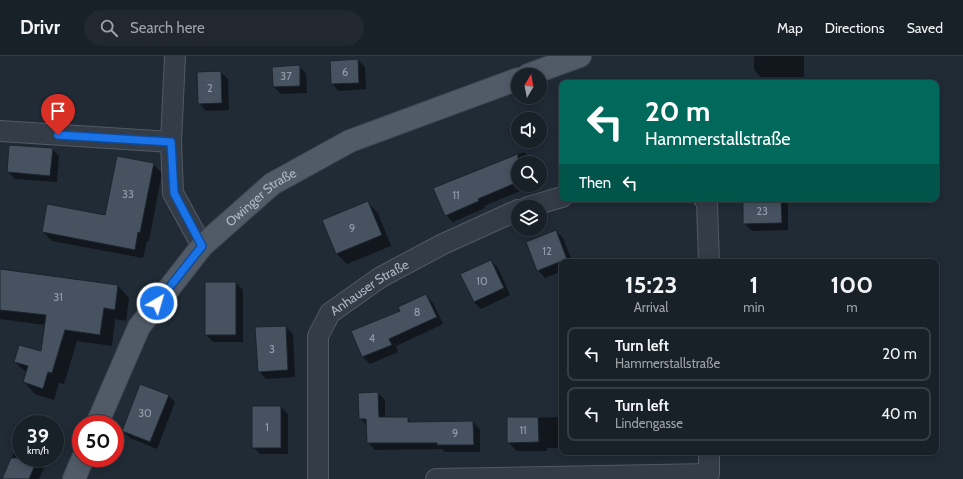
<!DOCTYPE html>
<html lang="en">
<head>
<meta charset="utf-8">
<style>
	:root { --surface:#182028; --page:#212830; --text:#f1f3f6; --muted:#9fa3a8; --line:#363e45 }
	body { margin:0; font-family:Cabin,sans-serif; background:var(--page); color:var(--text); height:100vh; display:flex; flex-direction:column; font-size:15px; white-space:nowrap }
	* { box-sizing:border-box; margin:0 }
	p { font-size:13px; color:var(--muted) }
	.icon { flex:none; width:22px; height:22px; fill:none; stroke:currentColor; stroke-width:2; stroke-linecap:round; stroke-linejoin:round }
	.map { position:relative; flex:1; overflow:hidden }
	.panel { position:absolute; left:559px; top:203px; width:380px; height:196px; display:flex; flex-direction:column; background:var(--surface); border-radius:8px; box-shadow:0 2px 10px #0003,0 0 0 1px var(--line) }
	.panel>* { flex:none }
	.guide { position:absolute; left:559px; top:24px; width:380px; height:122px; border-radius:8px; box-shadow:0 2px 10px #0003,0 0 0 1px var(--line); background:#00695c; color:#fff; overflow:hidden }
	.needle { width:26px; rotate:10deg }
	.fabs { position:absolute; left:511px; top:12px; display:grid; gap:8px }
	.fabs a { display:grid; place-items:center; width:36px; height:36px; border-radius:50%; background:var(--surface); box-shadow:0 2px 10px #0003,0 0 0 1px var(--line); font-size:20px }
	.speed { position:absolute; left:12px; top:359px; display:flex; gap:8px; font-size:20px; font-weight:700; text-align:center }
	.speed>* { display:grid; place-content:center; width:52px; height:52px; border-radius:50%; background:var(--surface); box-shadow:0 2px 10px #0003,0 0 0 1px var(--line); line-height:1 }
	.speed small { font-size:10px; font-weight:400 }
	.speed .limit { border:6px solid #d22; background:#fff; color:#111 }
	.pin { position:absolute; display:grid; place-items:center; width:34px; height:34px; color:#fff; margin:-41px -17px; border-radius:50% 50% 50% 0; rotate:-45deg; box-shadow:0 0 4px #0007 }
	.pin .icon { rotate:45deg }
	.me { position:absolute; width:44px; margin:-22px; rotate:38deg; stroke-linejoin:round; filter:drop-shadow(0 0 3px #0008) }
	.turn { display:flex; align-items:center; gap:14px; height:84px; padding:0 20px; font-size:18px }
	.turn .icon { width:52px; height:52px; stroke-width:2.5 }
	.turn b { display:block; font-size:28px; line-height:34px }
	.then { display:flex; align-items:center; height:38px; padding:0 20px; background:#0003; gap:8px; font-size:15px }
	.eta { display:flex; justify-content:space-evenly; align-items:center; height:68px; text-align:center }
	.eta b { font-size:24px; font-weight:800; line-height:28px }
	ul { padding:0; list-style:none }
	li { display:flex; align-items:center; gap:12px; height:54px; margin:0 8px 6px; padding:0 12px; border:2px solid var(--line); border-radius:8px }
	li div { flex:1 }
	li b { display:block; font-size:15px }
	li em { font-style:normal }
	header { display:flex; align-items:center; gap:24px; box-sizing:border-box; height:56px; padding:0 20px; background:var(--surface); border-bottom:1px solid var(--line) }
	header strong { font-size:19px }
	nav { display:flex; gap:22px; margin-inline-start:auto; font-size:14px }
	.search { width:280px; height:36px; background:var(--page); display:flex; align-items:center; gap:10px; box-sizing:border-box; padding:0 14px; border-radius:22px; color:var(--muted); font-size:15px }
	.map>svg:first-child { display:block }
	.shadow { fill:#0007 }
	.building { fill:#465260; stroke:#1b232d }
	.lines { fill:none; stroke-linecap:round; stroke-linejoin:round }
	.minor-casing { stroke:#515a65; stroke-width:22 }
	.major-casing { stroke:#3d4550; stroke-width:24 }
	.minor { stroke:#343c47; stroke-width:20 }
	.major { stroke:#515b67; stroke-width:22 }
	.route-casing { stroke:#114b97; stroke-width:10 }
	.route { stroke:#1a73e8; stroke-width:7 }
	.labels { text-anchor:middle; dominant-baseline:central; stroke-width:4; stroke-linejoin:round; paint-order:stroke }
	.number-label { font-size:11px; fill:#949eab }
	.street-label { font-size:13px; fill:#aeb7c4; stroke:#19212b }
</style>
</head>
<body>
<header>
<strong>Drivr</strong>
<div class="search"><svg class="icon" aria-label="search" viewBox="0 0 24 24"><circle cx="10" cy="10" r="6"/><path d="M15 15l6 6"/></svg>Search here</div>
<nav><a>Map</a><a>Directions</a><a>Saved</a></nav>
</header>
<div class="map">
<svg width="963" height="423" viewBox="0 0 963 423">
	<rect width="100%" height="100%" fill="#202b36"/>
	<g class="shadow">
		<path d="M754,0H804V21H761L754,14Z"/>
		<path d="M358,4L365,11L366,33L339,35L332,28L331,6Z"/>
		<path d="M299,10L306,18L307,37L281,38L274,31Z"/>
		<path d="M221,16L228,23L229,54L206,55L199,47Z"/>
		<path d="M562,82V101L559,83Z"/>
		<path d="M52,93L59,100L57,126L15,123L8,116Z"/>
		<path d="M524,96L531,103L532,107H518V129H535L484,150L485,152L453,166L446,159L435,132Z"/>
		<path d="M153,108L162,117L149,185H147L143,202L52,185L43,176L106,160Z"/>
		<path d="M744,143H783L788,148V174L752,175L744,167Z"/>
		<path d="M368,147L378,157L391,190L347,208L337,198L323,165Z"/>
		<path d="M556,175L563,182L572,206H562V215L545,222L538,214Z"/>
		<path d="M491,205L498,212L510,239L481,253L474,246Z"/>
		<path d="M0,214L118,230L129,242L126,265L115,263L112,290L77,285L64,328L59,327L54,344L35,338L24,326L27,317L15,306L41,297L45,269L0,263Z"/>
		<path d="M236,227L243,234V286H213L206,279Z"/>
		<path d="M426,239L433,247L443,268L396,290L398,296L370,308L363,301L401,256Z"/>
		<path d="M286,271L293,278L295,321L266,323L259,315Z"/>
		<path d="M378,337L385,344V362H407L412,367L473,366L480,374V396H445L442,393L375,394L368,387L367,370L360,362Z"/>
		<path d="M168,339L175,346L157,393L130,382L123,375Z"/>
		<path d="M281,351L288,358V398H260L253,391Z"/>
		<path d="M562,361V392H547V395H517L508,386V362Z"/>
		<path d="M21,380V402H48L39,423H3Z"/>
	</g>
	<g class="building">
		<path d="M358,3L359,27L331,28L330,5Z"/>
		<path d="M300,9V30L273,31L272,11Z"/>
		<path d="M221,15L222,47L198,48L197,16Z"/>
		<path d="M9,89L53,92L50,120L7,116Z"/>
		<path d="M518,98V126L478,143L479,145L445,160L433,132Z"/>
		<path d="M117,100L154,107L140,177L138,176L135,194L42,176L47,148L105,159Z"/>
		<path d="M743,143H781L782,167L743,168Z"/>
		<path d="M368,145L382,179L336,198L322,164Z"/>
		<path d="M556,174L567,203L537,215L526,186Z"/>
		<path d="M491,204L504,232L474,246L460,218Z"/>
		<path d="M0,213L118,229L115,254L104,252L100,279L65,274L52,317L48,316L43,333L23,326L28,310L14,306L19,289L41,295L46,259L0,254Z"/>
		<rect x="205" y="226" width="31" height="53"/>
		<path d="M426,238L437,261L389,283L392,289L362,301L351,275L400,255L398,251Z"/>
		<path d="M286,270L288,314L258,316L255,271Z"/>
		<path d="M140,328L169,339L150,386L122,375Z"/>
		<path d="M378,336L379,361H408V366L473,365L474,389H437V387H367L366,363H359L358,337Z"/>
		<rect x="252" y="350" width="29" height="42"/>
		<path d="M507,361H538L539,386L507,387Z"/>
		<path d="M11,402H38L29,423H2Z"/>
	</g>
	<g class="lines">
		<defs>
			<g id="minor">
				<path d="M175,0L171,86L173,137L202,190"/>
				<path d="M0,75L171,86"/>
				<path d="M704,143L707,147L709,206"/>
				<path d="M528,151L562,141"/>
				<path id="s1" d="M318,423V280L330,257L381,221L443,188L518,154"/>
				<path d="M436,423L709,418V396"/>
			</g>
			<g id="major">
				<path d="M528,19L580,0"/>
				<path id="s2" d="M97,368L139,271L202,190L272,128L350,85L518,23"/>
				<path d="M74,423L83,402"/>
			</g>
		</defs>
		<use href="#minor" class="minor-casing"/>
		<use href="#major" class="major-casing"/>
		<use href="#minor" class="minor"/>
		<use href="#major" class="major"/>
	</g>
	<g class="lines">
		<defs>
			<path id="route" d="M58,79L171,86L174,137L202,190L157,247"/>
		</defs>
		<use href="#route" class="route-casing"/>
		<use href="#route" class="route"/>
	</g>
	<g class="labels">
		<g class="number-label">
			<text x="345" y="16">6</text>
			<text x="286" y="20">37</text>
			<text x="210" y="32">2</text>
			<text x="128" y="138">33</text>
			<text x="456" y="139">11</text>
			<text x="762" y="155">23</text>
			<text x="352" y="172">9</text>
			<text x="547" y="195">12</text>
			<text x="482" y="225">10</text>
			<text x="58" y="241">31</text>
			<text x="417" y="256">8</text>
			<text x="372" y="282">4</text>
			<text x="272" y="293">3</text>
			<text x="145" y="357">30</text>
			<text x="267" y="371">1</text>
			<text x="523" y="374">11</text>
			<text x="455" y="377">9</text>
		</g>
		<g class="street-label">
			<text stroke="none"><textPath href="#s2" startOffset="285">Owinger Straße</textPath></text>
			<text stroke="none"><textPath href="#s1" startOffset="216">Anhauser Straße</textPath></text>
		</g>
	</g>
</svg>
<div class="fabs">
<a><svg class="needle" viewBox="-14 -14 28 28"><path d="M0-13l5 13h-10z" fill="#e53935"/><path d="M0 13l5-13h-10z" fill="#9fa3a8"/></svg></a>
<a><svg class="icon" aria-label="sound" viewBox="0 0 24 24"><path d="M4 9h4l5-4v14l-5-4H4zM17 9q2 3 0 6"/></svg></a>
<a><svg class="icon" aria-label="search" viewBox="0 0 24 24"><circle cx="10" cy="10" r="6"/><path d="M15 15l6 6"/></svg></a>
<a><svg class="icon" aria-label="layers" viewBox="0 0 24 24"><path d="M12 4l9 5-9 5-9-5zM3 14l9 5 9-5"/></svg></a>
</div>
<div class="speed"><div>39<small>km/h</small></div><div class="limit">50</div></div>
<div class="pin" style="left:58px;top:79px;background:#d93025"><svg class="icon" aria-label="arrive" viewBox="0 0 24 24"><path d="M6 21V4h12l-3 4 3 4H6"/></svg></div>
<svg class="me" style="left:157px;top:247px" viewBox="-20 -20 40 40"><circle r="17" fill="#1a73e8" stroke="#fff" stroke-width="3"/><path d="M0-11L8 9 0 5-8 9z" fill="#fff"/></svg>
<div class="guide">
<div class="turn"><svg class="icon" aria-label="left" viewBox="0 0 24 24"><path d="M17 20v-9H6M10 6l-5 5 5 5"/></svg><div><b>20 m</b>Hammerstallstraße</div></div>
<div class="then">Then<svg class="icon" aria-label="left" viewBox="0 0 24 24"><path d="M17 20v-9H6M10 6l-5 5 5 5"/></svg></div>
</div>
<section class="panel">
<div class="eta">
<div><b>15:23</b><p>Arrival</p></div>
<div><b>1</b><p>min</p></div>
<div><b>100</b><p>m</p></div>
</div>
<ul>
<li><svg class="icon" aria-label="left" viewBox="0 0 24 24"><path d="M17 20v-9H6M10 6l-5 5 5 5"/></svg><div><b>Turn left</b><p>Hammerstallstraße</p></div><em>20 m</em></li>
<li><svg class="icon" aria-label="left" viewBox="0 0 24 24"><path d="M17 20v-9H6M10 6l-5 5 5 5"/></svg><div><b>Turn left</b><p>Lindengasse</p></div><em>40 m</em></li>
</ul>
</section>
</div>
</body>
</html>
